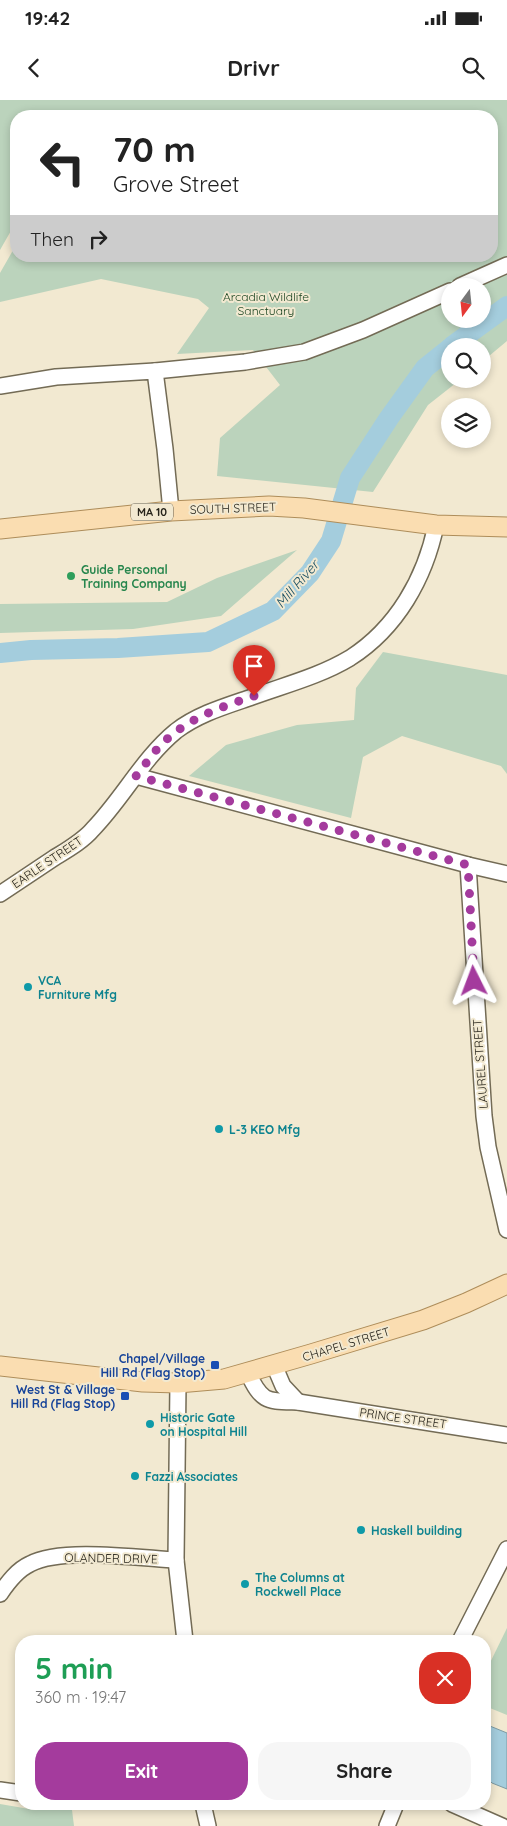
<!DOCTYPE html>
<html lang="en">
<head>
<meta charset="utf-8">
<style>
	:root { --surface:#fff; --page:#f6f6f6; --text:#222; --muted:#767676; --accent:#a43b9d }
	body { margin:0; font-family:Quicksand,sans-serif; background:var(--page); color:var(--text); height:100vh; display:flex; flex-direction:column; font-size:19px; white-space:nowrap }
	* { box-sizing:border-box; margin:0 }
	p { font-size:16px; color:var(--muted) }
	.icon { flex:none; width:28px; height:28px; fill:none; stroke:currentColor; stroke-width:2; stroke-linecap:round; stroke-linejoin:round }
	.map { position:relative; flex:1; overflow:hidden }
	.drawer { position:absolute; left:15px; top:1535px; width:476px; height:175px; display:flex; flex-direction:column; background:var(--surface); border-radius:20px; box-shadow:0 2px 8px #0003 }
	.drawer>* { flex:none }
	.hud { position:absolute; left:10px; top:10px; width:488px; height:152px; border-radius:20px; box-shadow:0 2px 8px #0003; background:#fff; color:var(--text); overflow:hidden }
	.needle { width:32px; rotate:195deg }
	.controls { position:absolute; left:441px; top:178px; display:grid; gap:10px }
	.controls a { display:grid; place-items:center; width:50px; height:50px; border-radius:50%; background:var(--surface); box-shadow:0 2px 8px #0003; font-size:25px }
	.pin { position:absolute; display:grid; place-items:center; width:42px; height:42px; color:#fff; margin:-51px -21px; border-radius:50% 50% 50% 0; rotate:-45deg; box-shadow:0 0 5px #0007 }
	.pin .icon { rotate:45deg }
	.me { position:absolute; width:55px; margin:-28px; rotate:357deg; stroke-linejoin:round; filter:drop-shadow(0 0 4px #0008) }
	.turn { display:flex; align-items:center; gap:18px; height:105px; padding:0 20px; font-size:22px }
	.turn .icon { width:65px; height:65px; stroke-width:2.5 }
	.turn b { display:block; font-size:35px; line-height:42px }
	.then { display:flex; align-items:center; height:48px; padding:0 20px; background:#0003; gap:10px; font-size:19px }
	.round { display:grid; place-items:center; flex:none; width:52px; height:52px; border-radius:20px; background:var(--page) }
	.summary { display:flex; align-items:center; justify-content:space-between; height:85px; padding:0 20px }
	h1 { font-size:30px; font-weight:800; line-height:38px; color:#1e9e55 }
	.button { display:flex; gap:10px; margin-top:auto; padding:10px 20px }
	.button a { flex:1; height:58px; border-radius:20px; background:var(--accent); color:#fff; font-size:20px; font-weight:800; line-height:58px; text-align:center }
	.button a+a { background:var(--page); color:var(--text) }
	.status { display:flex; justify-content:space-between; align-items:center; height:35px; padding:0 25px; background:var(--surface); direction:ltr }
	.status svg { height:14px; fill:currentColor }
	header { display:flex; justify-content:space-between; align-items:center; height:65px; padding:0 20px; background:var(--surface); font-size:22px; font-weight:800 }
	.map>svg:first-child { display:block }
	.green { fill:#bbd3bc; fill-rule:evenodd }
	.water { fill:#a4cddd; stroke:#7e9aa2 }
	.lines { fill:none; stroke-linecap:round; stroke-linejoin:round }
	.river { stroke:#a4cddd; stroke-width:20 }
	.minor-casing { stroke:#736b55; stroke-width:18 }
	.major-casing { stroke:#ae8d5a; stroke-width:21 }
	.minor { stroke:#fff; stroke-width:15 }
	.major { stroke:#faddb1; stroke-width:19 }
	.route { stroke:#a43b9d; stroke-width:9; stroke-dasharray:0 16.2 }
	.leisure-dot { fill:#2e9e5b; stroke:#f2e9d1; stroke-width:2 }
	.culture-dot { fill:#0f9aa8; stroke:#f2e9d1; stroke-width:2 }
	.transit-dot { fill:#1a4fb4; stroke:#f2e9d1; stroke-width:2 }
	.labels { text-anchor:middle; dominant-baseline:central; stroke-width:4; stroke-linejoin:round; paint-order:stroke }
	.shield { fill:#f2e9d1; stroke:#635e51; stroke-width:1 }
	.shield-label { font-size:11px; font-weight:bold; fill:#26231a }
	.park-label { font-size:12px; fill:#194420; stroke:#f2e9d1 }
	.street-label { font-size:12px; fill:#26231a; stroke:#f2e9d1 }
	.leisure-label { font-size:12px; font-weight:bold; fill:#27864d; stroke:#f2e9d1; text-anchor:start }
	.culture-label { font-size:12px; font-weight:bold; fill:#0d838f; stroke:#f2e9d1; text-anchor:start }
	.transit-label { font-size:12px; font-weight:bold; fill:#164399; stroke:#f2e9d1; text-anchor:end }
	.water-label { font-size:14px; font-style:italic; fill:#1a4f62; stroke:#f2e9d1 }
</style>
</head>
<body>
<div class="status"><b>19:42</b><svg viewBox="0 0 49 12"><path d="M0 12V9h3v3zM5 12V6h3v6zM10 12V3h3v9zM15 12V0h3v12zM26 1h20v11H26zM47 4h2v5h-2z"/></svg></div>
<header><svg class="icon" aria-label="back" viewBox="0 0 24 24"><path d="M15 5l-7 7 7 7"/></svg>Drivr<svg class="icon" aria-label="search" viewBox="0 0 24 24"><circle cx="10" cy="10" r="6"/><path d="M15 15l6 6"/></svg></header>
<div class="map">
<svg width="507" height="1726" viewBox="0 0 507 1726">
	<rect width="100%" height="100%" fill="#f2e9d1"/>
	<g class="green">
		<path d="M0,0H507V241L483,261L482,246H450V279H461L428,305L373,392L217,376L220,338L280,285L253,250L177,254L209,208L198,199L101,179L0,202V173L16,145V156H491V16H16V122L0,150ZM450,186H482V219H450Z"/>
		<path d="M297,450L221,516L133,529L0,533V504L167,502L217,478Z"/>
		<path d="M383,552L507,575V674L501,666L402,636L363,657L351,718L189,676L226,645L297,625L354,620L356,588Z"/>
		<path d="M507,1528V1615L485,1606V1573Z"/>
		<path d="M0,1704L35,1710H72L74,1726H0Z"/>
	</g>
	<path class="water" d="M485,1624L507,1633V1689L492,1683L485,1676Z"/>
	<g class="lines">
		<g class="river">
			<path d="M452,246L507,206"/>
			<path d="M0,553L31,550L118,548L208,542L273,511L310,473L331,441L350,378L389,318L425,268L450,248"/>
		</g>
		<defs>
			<g id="minor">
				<path d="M460,186L507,165"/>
				<path d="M155,271L245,262L304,252L363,230L450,191"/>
				<path d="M0,286L56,277L155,271L165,349L171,411"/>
				<path d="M136,676L468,765L507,774"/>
				<path d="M468,765L484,1016L488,1047L507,1130"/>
				<path d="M0,794C18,782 36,770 54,758C67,750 83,741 93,729C123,698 143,658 176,631C198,614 226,606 252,597C285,585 320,576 350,558C397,528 425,478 436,425"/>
				<path d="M274,1265L283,1286L298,1302"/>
				<path d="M248,1273C262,1303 267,1301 298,1302L507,1335"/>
				<path d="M178,1283L176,1460L185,1541"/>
				<path d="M0,1494C8,1482 17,1470 30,1464C60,1447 140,1458 176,1460"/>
				<path d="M460,1541L507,1449"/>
				<path d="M0,1690L21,1693"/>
				<path d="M203,1704L208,1726"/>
				<path d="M452,1704L502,1726"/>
				<path d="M387,1726L396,1704"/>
			</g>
			<g id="major">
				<path d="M0,429L171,411L269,406L304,408L436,425L507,427"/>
				<path d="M0,1266L143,1282L178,1283L224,1279L311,1254L423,1220L466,1203L507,1184"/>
			</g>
		</defs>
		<use href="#minor" class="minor-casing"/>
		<use href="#major" class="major-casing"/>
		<use href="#minor" class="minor"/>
		<use href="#major" class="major"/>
	</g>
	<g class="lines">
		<path class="route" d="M254,596C221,607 185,619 160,646C151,655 144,667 136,676L468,765L474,881"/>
	</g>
	<circle class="leisure-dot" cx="71" cy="476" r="5"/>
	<g class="culture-dot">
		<circle cx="28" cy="887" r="5"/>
		<circle cx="219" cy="1029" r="5"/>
		<circle cx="150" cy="1324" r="5"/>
		<circle cx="135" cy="1376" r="5"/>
		<circle cx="361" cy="1430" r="5"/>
		<circle cx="245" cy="1484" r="5"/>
	</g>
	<g class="transit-dot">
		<rect x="210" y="1260" width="10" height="10" rx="2.5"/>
		<rect x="120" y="1291" width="10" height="10" rx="2.5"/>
	</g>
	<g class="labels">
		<rect class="shield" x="131" y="403.5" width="42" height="17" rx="4"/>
		<g class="shield-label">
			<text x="152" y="412">MA 10</text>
		</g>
		<g class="park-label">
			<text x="266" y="196">Arcadia Wildlife<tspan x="266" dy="14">Sanctuary</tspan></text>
		</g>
		<g class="street-label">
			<text transform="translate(233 408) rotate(-2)">SOUTH STREET</text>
			<text transform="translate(47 762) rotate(-34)">EARLE STREET</text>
			<text transform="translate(480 964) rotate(-94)">LAUREL STREET</text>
			<text transform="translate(346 1244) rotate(-17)">CHAPEL STREET</text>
			<text transform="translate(403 1318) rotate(8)">PRINCE STREET</text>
			<text transform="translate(111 1458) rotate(1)">OLANDER DRIVE</text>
		</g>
		<g class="leisure-label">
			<text x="81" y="469">Guide Personal<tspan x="81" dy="14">Training Company</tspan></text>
		</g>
		<g class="culture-label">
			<text x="38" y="880">VCA<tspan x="38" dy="14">Furniture Mfg</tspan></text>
			<text x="229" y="1029">L-3 KEO Mfg</text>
			<text x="160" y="1317">Historic Gate<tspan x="160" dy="14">on Hospital Hill</tspan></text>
			<text x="145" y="1376">Fazzi Associates</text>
			<text x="371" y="1430">Haskell building</text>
			<text x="255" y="1477">The Columns at<tspan x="255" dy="14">Rockwell Place</tspan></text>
		</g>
		<g class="transit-label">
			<text x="205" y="1258">Chapel/Village<tspan x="205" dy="14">Hill Rd (Flag Stop)</tspan></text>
			<text x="115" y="1289">West St &amp; Village<tspan x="115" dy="14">Hill Rd (Flag Stop)</tspan></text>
		</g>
		<g class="water-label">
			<text transform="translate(297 484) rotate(-49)">Mill River</text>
		</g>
	</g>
</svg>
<div class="controls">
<a><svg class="needle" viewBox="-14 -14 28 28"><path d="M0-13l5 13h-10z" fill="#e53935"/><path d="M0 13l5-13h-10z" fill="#767676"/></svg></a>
<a><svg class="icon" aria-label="search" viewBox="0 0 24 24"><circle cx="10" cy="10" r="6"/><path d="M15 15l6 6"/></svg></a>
<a><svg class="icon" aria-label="layers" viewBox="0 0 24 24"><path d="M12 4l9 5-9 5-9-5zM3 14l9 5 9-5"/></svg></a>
</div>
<div class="pin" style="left:254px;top:596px;background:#d93025"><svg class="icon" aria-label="arrive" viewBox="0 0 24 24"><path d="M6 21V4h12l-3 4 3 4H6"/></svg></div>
<svg class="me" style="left:474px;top:881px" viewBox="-20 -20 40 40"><path d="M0-17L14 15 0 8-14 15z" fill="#a43b9d" stroke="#fff" stroke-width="4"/></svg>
<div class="hud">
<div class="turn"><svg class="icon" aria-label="left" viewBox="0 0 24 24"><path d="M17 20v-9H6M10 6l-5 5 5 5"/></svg><div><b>70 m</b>Grove Street</div></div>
<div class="then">Then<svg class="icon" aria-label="right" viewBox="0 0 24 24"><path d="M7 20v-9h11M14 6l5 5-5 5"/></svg></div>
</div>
<section class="drawer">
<div class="summary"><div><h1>5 min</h1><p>360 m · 19:47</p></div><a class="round" style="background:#d93025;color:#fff"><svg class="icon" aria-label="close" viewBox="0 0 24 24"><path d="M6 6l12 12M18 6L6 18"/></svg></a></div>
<div class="button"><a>Exit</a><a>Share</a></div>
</section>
</div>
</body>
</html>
